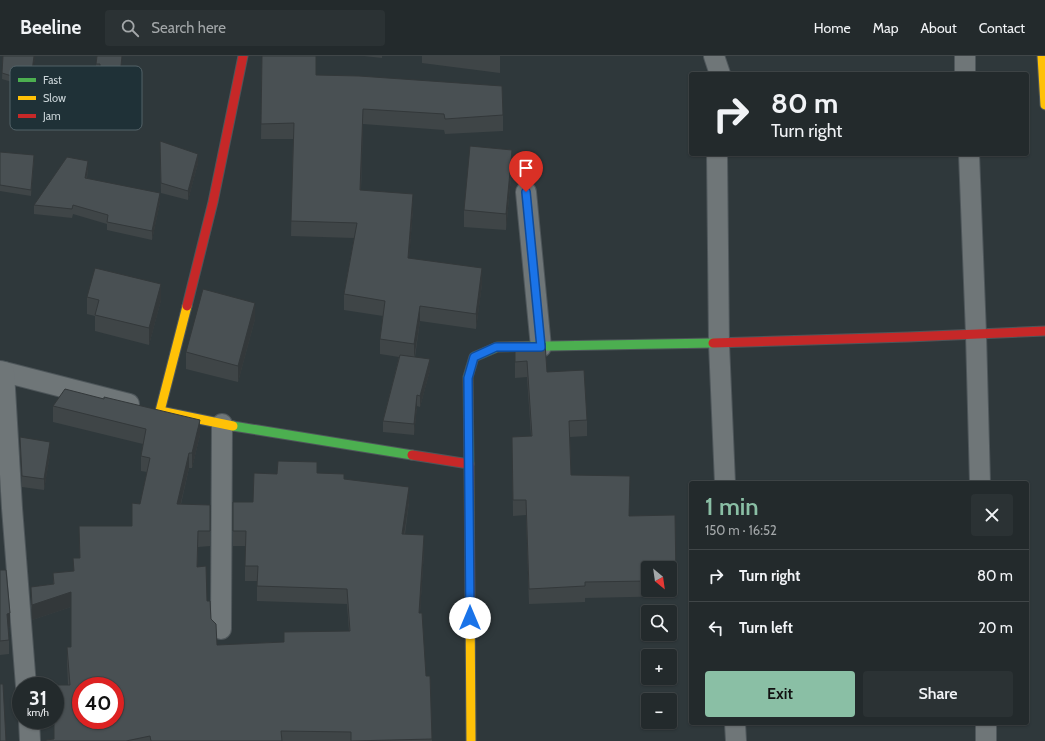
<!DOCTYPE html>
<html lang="en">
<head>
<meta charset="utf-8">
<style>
	:root { --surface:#232a2c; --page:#2b3234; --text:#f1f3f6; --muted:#a3a7a9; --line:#404648; --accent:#8abfa5 }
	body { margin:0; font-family:Cabin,sans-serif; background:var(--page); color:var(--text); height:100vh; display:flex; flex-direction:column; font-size:15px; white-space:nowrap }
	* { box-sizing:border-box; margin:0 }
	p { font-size:13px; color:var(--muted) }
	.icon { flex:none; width:22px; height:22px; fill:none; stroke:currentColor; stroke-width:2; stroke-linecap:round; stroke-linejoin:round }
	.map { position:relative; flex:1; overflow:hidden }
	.drawer { position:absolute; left:689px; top:425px; width:340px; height:244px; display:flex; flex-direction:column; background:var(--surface); border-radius:4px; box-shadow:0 1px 3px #0004,0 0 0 1px var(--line) }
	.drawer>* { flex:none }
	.guide { position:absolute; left:689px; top:16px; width:340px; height:84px; border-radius:4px; box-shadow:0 1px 3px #0004,0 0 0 1px var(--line); background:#232a2c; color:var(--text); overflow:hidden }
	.needle { width:26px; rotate:151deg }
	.tools { position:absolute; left:641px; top:505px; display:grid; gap:8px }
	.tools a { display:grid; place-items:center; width:36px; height:36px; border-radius:4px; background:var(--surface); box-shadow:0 1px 3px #0004,0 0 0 1px var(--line); font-size:20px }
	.speed { position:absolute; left:12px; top:621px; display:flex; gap:8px; font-size:20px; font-weight:700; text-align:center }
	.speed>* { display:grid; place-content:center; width:52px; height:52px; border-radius:50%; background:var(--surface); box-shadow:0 1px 3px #0004,0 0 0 1px var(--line); line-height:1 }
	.speed small { font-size:10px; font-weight:400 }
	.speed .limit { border:6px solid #d22; background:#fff; color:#111 }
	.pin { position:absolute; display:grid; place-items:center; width:34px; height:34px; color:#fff; margin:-41px -17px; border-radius:50% 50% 50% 0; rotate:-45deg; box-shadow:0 0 4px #0007 }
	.pin .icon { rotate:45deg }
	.me { position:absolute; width:44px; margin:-22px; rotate:0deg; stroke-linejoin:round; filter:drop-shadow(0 0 3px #0008) }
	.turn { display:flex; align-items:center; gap:14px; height:84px; padding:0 16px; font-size:18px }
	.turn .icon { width:52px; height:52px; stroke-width:2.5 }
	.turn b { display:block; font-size:28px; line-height:34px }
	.round { display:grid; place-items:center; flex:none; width:42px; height:42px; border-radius:4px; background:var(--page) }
	.overview { display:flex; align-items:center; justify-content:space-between; height:68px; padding:0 16px }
	h1 { font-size:24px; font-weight:600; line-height:30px; color:var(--accent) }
	.primary-button { display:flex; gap:8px; margin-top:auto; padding:8px 16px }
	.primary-button a { flex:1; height:46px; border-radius:4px; background:var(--accent); color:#111; font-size:16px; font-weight:600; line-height:46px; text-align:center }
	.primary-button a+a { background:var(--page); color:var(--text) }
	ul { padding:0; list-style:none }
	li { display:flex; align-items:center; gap:12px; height:52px; padding:0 16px; border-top:1px solid var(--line) }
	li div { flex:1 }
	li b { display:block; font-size:15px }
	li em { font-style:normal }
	header { display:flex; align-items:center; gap:24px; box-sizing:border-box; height:56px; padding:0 20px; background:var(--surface); border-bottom:1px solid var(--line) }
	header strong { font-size:19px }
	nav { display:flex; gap:22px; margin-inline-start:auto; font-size:14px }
	.search { width:280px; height:36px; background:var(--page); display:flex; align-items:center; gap:10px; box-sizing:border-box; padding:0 14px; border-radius:4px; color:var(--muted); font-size:15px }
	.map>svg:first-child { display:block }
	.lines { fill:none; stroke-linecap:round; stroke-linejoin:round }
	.street-casing { stroke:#4e565a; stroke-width:22 }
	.fast-casing { stroke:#4e565a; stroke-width:11 }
	.slow-casing { stroke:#4e565a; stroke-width:11 }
	.jam-casing { stroke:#4e565a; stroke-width:11 }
	.street { stroke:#6f7678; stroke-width:20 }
	.fast { stroke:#4caf50; stroke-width:9 }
	.slow { stroke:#ffc107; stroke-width:9 }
	.jam { stroke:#c62828; stroke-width:9 }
	.wall { fill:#3f4547; fill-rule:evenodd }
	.shaded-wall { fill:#33383a }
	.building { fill:#495053; stroke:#33383a; fill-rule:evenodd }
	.route-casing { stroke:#114b97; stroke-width:10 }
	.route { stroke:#1a73e8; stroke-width:7 }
	.key { fill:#1f3137; stroke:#536268; stroke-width:1 }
	.key-label { font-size:11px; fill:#cbd5d9 }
</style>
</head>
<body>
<header>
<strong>Beeline</strong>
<div class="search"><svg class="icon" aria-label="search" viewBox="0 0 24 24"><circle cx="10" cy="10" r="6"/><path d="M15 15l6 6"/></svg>Search here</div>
<nav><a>Home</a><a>Map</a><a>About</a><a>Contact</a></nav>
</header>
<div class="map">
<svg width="1045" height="685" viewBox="0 0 1045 685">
	<rect width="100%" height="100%" fill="#2f383b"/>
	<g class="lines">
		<defs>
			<g id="street">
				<path d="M714,0L720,18"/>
				<path d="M965,0V18"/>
				<path d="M717,98L719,288L725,427"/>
				<path d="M969,98L976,278L980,427"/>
				<path d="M526,136L541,291"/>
				<path d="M0,315L129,348"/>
				<path d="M4,316L12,452L26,630"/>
				<path d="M221,573L222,368"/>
				<path d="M29,664L30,685"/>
				<path d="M735,667L736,685"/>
				<path d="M986,667V685"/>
			</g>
			<g id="fast">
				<path d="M233,370L412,399"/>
				<path d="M469,408L468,321L474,301L497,291L713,287"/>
			</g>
			<g id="slow">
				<path d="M1042,0L1045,49"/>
				<path d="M187,250L160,355L233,370"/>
				<path d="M470,543L471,685"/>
			</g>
			<g id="jam">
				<path d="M187,250L213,146L243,0"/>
				<path d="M713,287L908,281L1045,275"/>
				<path d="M412,399L469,408L470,543"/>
			</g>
		</defs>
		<use href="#street" class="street-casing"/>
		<use href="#fast" class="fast-casing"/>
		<use href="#slow" class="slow-casing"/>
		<use href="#jam" class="jam-casing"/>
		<use href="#street" class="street"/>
		<use href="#fast" class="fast"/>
		<use href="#slow" class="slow"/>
		<use href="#jam" class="jam"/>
	</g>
	<g class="wall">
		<path d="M3,0H35L31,28L15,27L2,23Z"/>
		<path d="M97,0L121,16L113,20H100V14H96V8Z"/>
		<path d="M262,0L316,19L503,59V75L445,78L444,74L363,68L361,134L413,153L409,202L482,228L476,273L420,265L415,301L430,314L420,351L417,350L414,379L383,376V365L399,301L380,298V283L383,260L344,254V238L354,182L291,180L293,83H261Z"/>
		<path d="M364,0H382V2Z"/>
		<path d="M422,0H500V17L422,7Z"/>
		<path d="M160,95L198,107L188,144L161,137Z"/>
		<path d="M0,96L34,104L31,140L0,135Z"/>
		<path d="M512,110L506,174L464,171V154Z"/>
		<path d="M88,113L87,122L160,146L152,184L107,174V168L73,158L72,162L34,158V149Z"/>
		<path d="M87,241L161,244L149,289L95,275V260L87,258Z"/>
		<path d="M255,263L238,326L186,313V296Z"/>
		<path d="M515,288L547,316L587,364V380L570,381L571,419L629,460L675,459L676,540L585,542V546L529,548L526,459L513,460L512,381L531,380L527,321L515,322ZM648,512H670V534H648Z"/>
		<path d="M53,350L200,379L192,412H189L181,448L210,449V490L198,491L197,511L207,545L217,589L284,586L349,575L347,548L257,545V525H245V490H233V446H253L277,418L317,417L344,423L409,446L405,478L424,494L420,557L426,620H430L432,685H46L54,683L68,629L67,606V591H71V551L32,564L31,546V531L53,528V517L73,515L80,502L79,470H132L140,448L147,416L141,415V400L143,388L53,366Z"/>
		<path d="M20,381L50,398L44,434L22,431L20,393Z"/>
		<path d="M0,514L10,571L8,572L9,584V598L0,599Z"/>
	</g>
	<g class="shaded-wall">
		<path d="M34,0H35V2L31,28V23Z"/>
		<path d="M122,0L121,16L113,20V15Z"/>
		<path d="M363,53V68L360,149V134Z"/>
		<path d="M512,94V110L506,174V158Z"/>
		<path d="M198,98V107L188,144V135Z"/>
		<path d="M34,99V104L31,140V134Z"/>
		<path d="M88,105V113L85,130V122Z"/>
		<path d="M160,137V146L152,184V175Z"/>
		<path d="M413,138V153L408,217V202Z"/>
		<path d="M482,212V228L476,273V258Z"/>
		<path d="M161,228V244L149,289V272Z"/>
		<path d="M255,247V263L238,326V310Z"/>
		<path d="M420,250V265L414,303V288Z"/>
		<path d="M430,303V314L420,351V340Z"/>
		<path d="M417,339V350L414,379V368Z"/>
		<path d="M200,364V379L192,412V397Z"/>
		<path d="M50,386V398L44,434V423Z"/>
		<path d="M189,397V412L177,463V448Z"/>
		<path d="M409,431V446L402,493V478Z"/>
		<path d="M424,479V494L419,572V557Z"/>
		<path d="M71,536V551L32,564V549Z"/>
		<path d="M10,557V571L7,572V558Z"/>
	</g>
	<g class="building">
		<path d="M3,0H34L31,23L15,21L2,17Z"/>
		<path d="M97,0H122L121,10L113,15L100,14V8H96Z"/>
		<path d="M262,0H316V19L359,20L502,30L503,59L445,63L444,58L363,53L360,134L413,138L408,202L482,212L476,258L420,250L414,288L380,283L385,245L344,238L357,167L291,165L294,67L261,68Z"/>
		<path d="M160,85L198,98L188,135L161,127Z"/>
		<path d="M470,90L512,94L506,158L464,154Z"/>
		<path d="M0,96L34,99L31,134L0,129Z"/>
		<path d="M67,101L88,105L85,122L160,137L152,175L107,166L108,159L73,149L72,153L34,149Z"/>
		<path d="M95,212L161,228L149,272L95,259L99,244L87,241Z"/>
		<path d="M203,233L255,247L238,310L186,296Z"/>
		<path d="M545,287L547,316L584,314L587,364L569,365L571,419L630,420L629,460L675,459L676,524H670V512H648V525L585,526V530L529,533L526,444H513L512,381L532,380L527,305L515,306V288Z"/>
		<path d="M400,299L430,303L420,340L417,339L414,368L383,365Z"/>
		<path d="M65,333L104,343V341L200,364L192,397H189L177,448L210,449V475H198L197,511L206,510L207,545H210L211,563L216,568L217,589L284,586V576L350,575L347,533L257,530L258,510H245L246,475H233V446H253L254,417L277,418L278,405L317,406V417L344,418V423L409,431L402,478L424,479L419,557H422L426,620H430L432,683L351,685V676L281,675L282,685H151L150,680L126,685H46V684L54,683V664H55V629H70L67,591H71V536L32,549L31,531L54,528L53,517L74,515L73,502H80L79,470H132V447L140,448L150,402L141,400L146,373L53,350ZM81,630H115V664H81Z"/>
		<path d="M20,381L50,386L44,423L22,420Z"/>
		<path d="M0,514H6L10,557L7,558L9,584L0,585Z"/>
		<path d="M0,628H3L6,685H0Z"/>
	</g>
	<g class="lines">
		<defs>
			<path id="route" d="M470,562L468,322L474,301L496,291H541L526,136"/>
		</defs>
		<use href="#route" class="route-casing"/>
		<use href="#route" class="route"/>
	</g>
	<rect x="10" y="10" width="132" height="64" rx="6" class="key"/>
	<rect x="18" y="22" width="18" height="4" fill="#4caf50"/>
	<rect x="18" y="40" width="18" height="4" fill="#ffc107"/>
	<rect x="18" y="58" width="18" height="4" fill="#c62828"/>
	<g class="key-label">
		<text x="43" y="28">Fast</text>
		<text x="43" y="46">Slow</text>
		<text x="43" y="64">Jam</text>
	</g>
</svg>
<div class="tools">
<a><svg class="needle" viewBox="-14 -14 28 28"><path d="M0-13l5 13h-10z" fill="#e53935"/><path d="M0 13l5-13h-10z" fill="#a3a7a9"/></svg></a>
<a><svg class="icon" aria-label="search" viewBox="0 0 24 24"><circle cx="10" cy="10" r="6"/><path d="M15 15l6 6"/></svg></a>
<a>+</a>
<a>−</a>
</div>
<div class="speed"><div>31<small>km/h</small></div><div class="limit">40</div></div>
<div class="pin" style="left:526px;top:136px;background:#d93025"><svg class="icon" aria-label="arrive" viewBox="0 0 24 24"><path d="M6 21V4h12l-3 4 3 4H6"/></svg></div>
<svg class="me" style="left:470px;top:562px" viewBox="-20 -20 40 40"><circle r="19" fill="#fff"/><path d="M0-13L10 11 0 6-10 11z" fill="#1a73e8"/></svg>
<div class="guide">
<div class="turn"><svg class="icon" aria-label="right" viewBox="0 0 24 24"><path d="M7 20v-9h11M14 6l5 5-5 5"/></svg><div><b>80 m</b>Turn right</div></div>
</div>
<section class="drawer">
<div class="overview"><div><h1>1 min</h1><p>150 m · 16:52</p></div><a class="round"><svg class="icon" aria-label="close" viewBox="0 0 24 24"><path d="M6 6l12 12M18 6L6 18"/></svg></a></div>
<ul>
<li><svg class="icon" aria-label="right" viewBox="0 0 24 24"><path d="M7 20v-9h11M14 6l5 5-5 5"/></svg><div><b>Turn right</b></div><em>80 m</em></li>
<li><svg class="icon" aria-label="left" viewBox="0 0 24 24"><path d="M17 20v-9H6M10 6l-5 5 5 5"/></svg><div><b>Turn left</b></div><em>20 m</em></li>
</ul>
<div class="primary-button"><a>Exit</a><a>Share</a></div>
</section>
</div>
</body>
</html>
